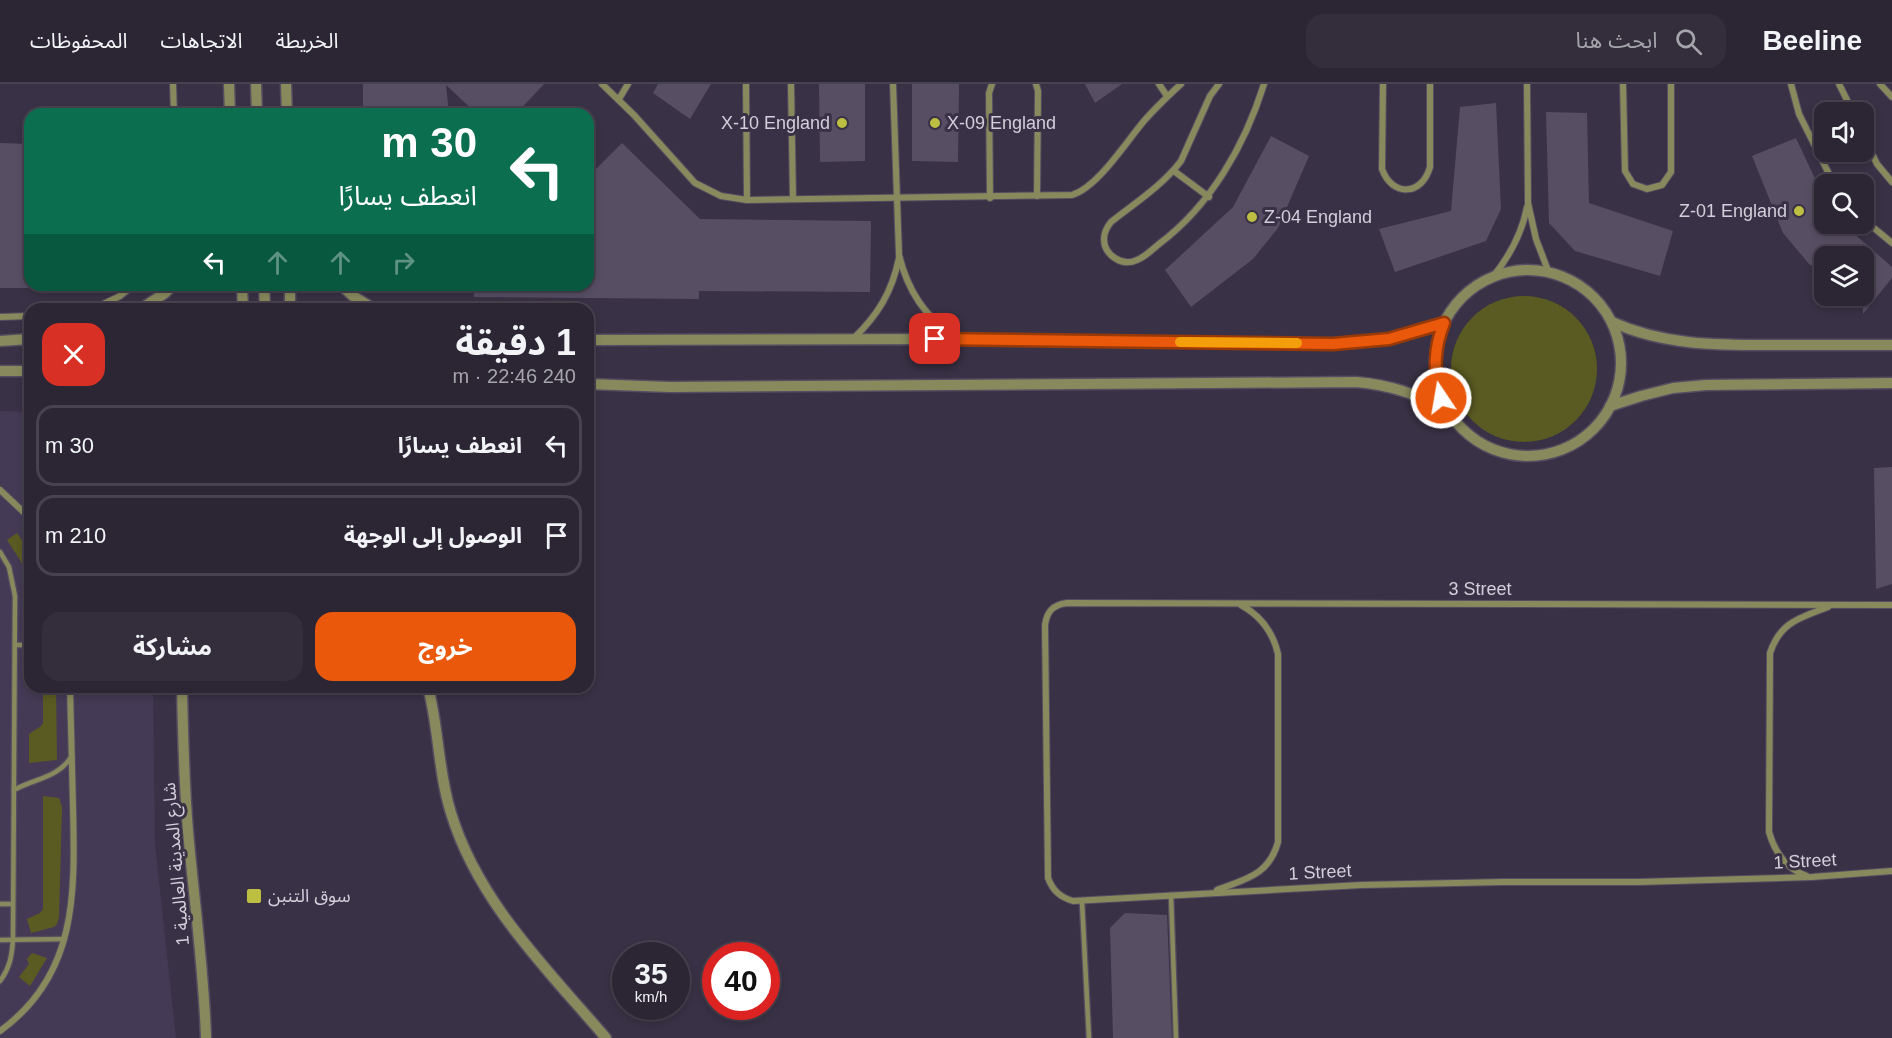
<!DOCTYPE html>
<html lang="ar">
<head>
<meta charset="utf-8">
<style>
	:root { --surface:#2b2534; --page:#332d3c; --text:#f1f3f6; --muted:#a6a5ac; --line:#47424f; --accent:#ea580c }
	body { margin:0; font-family:Arial,"Noto Sans Arabic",sans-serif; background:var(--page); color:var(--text); direction:rtl; height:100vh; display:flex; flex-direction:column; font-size:22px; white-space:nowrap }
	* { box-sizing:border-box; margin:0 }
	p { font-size:20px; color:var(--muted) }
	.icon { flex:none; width:33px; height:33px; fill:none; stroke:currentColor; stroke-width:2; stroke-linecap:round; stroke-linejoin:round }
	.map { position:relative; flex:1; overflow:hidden; direction:ltr }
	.side { position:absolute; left:24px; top:219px; width:570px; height:390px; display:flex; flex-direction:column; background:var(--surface); border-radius:18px; box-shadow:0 3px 9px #0003,0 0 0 2px var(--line); direction:rtl }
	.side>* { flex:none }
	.hud { position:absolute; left:24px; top:24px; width:570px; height:183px; border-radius:18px; box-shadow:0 3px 9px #0003,0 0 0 2px var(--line); direction:rtl; background:#0b6e4f; color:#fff; overflow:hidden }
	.tools { position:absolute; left:1814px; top:18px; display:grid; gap:12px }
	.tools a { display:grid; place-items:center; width:60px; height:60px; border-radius:12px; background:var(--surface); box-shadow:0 3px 9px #0003,0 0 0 2px var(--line); font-size:30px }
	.speed { position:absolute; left:612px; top:858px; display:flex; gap:12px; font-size:30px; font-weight:700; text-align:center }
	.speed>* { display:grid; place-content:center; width:78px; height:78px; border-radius:50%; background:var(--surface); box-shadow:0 3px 9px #0003,0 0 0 2px var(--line); line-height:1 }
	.speed small { font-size:15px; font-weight:400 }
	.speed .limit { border:9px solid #d22; background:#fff; color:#111 }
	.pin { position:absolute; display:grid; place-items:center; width:51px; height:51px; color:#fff; margin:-26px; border-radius:12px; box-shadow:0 3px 9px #0006 }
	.me { position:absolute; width:66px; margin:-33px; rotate:348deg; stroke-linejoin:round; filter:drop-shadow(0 0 4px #0008) }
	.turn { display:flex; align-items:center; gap:21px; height:126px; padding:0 18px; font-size:27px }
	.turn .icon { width:78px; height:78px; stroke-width:2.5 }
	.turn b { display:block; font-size:42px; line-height:51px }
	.lanes { display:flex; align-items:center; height:57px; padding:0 18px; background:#0003; justify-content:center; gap:30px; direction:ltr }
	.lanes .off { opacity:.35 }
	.round { display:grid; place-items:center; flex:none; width:63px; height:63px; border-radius:18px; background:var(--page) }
	.head { display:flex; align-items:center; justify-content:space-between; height:102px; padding:0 18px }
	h1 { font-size:36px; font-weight:700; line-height:45px }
	.button { display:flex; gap:12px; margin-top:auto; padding:12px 18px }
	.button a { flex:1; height:69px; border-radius:18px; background:var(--accent); color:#fff; font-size:24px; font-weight:700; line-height:69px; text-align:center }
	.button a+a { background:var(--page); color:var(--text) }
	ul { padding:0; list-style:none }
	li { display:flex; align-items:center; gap:18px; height:81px; margin:0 12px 9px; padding:0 6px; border:3px solid var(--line); border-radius:18px }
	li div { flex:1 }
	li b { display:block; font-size:22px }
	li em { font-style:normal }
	header { display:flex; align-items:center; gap:36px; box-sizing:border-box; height:84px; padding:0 30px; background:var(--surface); border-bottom:2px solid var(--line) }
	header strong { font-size:28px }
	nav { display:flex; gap:33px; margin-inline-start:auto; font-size:21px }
	.search { width:420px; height:54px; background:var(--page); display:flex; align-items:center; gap:15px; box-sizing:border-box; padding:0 21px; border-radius:18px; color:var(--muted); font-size:22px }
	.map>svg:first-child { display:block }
	.built { fill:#453a55 }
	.green { fill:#5a5b22 }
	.building { fill:#574e64 }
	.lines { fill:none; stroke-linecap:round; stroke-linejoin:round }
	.service-casing { stroke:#554d60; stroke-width:7 }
	.minor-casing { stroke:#554d60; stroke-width:8 }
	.tertiary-casing { stroke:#554d60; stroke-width:13 }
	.service { stroke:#888a5d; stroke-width:4.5 }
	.minor { stroke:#888a5d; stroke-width:6 }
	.tertiary { stroke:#888a5d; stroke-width:10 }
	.route-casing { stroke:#983908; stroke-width:15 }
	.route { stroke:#ea580c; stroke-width:10 }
	.slow { stroke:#f59e0b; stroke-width:10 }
	.poi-dot { fill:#bdbf43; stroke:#393145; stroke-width:2 }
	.labels { text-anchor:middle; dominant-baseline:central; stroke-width:6; stroke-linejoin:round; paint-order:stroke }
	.poi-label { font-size:18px; fill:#d3cedb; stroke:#393145; text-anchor:start }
	.street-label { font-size:18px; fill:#d3cedb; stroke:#393145 }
</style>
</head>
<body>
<header>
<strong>Beeline</strong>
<div class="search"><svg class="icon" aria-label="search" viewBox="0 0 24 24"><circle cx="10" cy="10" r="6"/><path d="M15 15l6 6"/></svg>ابحث هنا</div>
<nav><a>الخريطة</a><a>الاتجاهات</a><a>المحفوظات</a></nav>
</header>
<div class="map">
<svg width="1892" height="954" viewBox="0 0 1892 954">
	<rect width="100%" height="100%" fill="#393145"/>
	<path class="built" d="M0,327L30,328V603H153L155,760L176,954H0Z"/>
	<g class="green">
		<circle cx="1524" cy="285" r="73"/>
		<path d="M17,449L30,468V497L20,476L7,456Z"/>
		<path d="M43,603H56L57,676L29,679V650L41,642L43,639Z"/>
		<path d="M43,712L59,714L62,723L59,833L57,840L54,843L31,849L27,835L40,829L43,825Z"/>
		<path d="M32,869L47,874L30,902L19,893L29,880L27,875Z"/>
	</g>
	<g class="building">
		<path d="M363,0H544L516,30H477L446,1L449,30H363Z"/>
		<path d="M658,0H711L690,35L653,9Z"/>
		<path d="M819,0H865V77L820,78Z"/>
		<path d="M912,0H959L958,78L912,77Z"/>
		<path d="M1085,0H1122L1095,19Z"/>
		<path d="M1496,19L1501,125L1486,157L1395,188L1379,145L1451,127L1460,23Z"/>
		<path d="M1546,28L1587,29L1589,119L1673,147L1660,192L1575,167L1549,139Z"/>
		<path d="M1271,52L1309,72L1278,144L1253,175L1191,223L1165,186L1233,123Z"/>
		<path d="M1796,54L1824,114V140H1843L1892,183V194L1863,230V172H1824V191L1809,180L1783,149L1752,72Z"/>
		<path d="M0,59L30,60V204H0Z"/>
		<path d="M622,59L700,135L871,137L870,208L699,207V215L474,213V201H588V93Z"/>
		<path d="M1892,383V500L1876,505L1874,384Z"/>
		<path d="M1125,829L1167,831L1172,954H1113L1110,844Z"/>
	</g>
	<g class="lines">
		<defs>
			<g id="service">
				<path d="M0,468L9,483L15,512L13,855C12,871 10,884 0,897"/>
				<path d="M15,561H30"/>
				<path d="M14,706C36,694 58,694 72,672"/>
				<path d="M1171,811L1176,954"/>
				<path d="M1082,818L1089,954"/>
				<path d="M0,820H13"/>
				<path d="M0,856L65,855"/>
			</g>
			<g id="minor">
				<path d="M173,0L174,30"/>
				<path d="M602,0L634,31L695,99L721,112L747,116L1072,111C1098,103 1126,58 1144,37C1155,24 1168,12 1181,0"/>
				<path d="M746,0L747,116"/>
				<path d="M791,0L793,115"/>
				<path d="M893,0L899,171C908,208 925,232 956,255"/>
				<path d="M1036,0L1038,7L1037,112"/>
				<path d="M1159,0L1167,12"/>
				<path d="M1219,0L1210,12L1181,77C1162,102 1135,119 1111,138C1107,143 1104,148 1104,155C1104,171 1122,183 1137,176C1145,173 1152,166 1159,160C1211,121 1245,61 1264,0"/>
				<path d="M1383,0L1382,85C1392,113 1422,112 1430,83V0"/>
				<path d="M1527,0L1528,119L1536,155L1549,189"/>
				<path d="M1623,0L1625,87L1633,100L1647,105L1662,101L1671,88V0"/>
				<path d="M1791,0L1799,30L1834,100"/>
				<path d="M1839,0L1853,28"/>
				<path d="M1880,0L1892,13"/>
				<path d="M619,15L628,0"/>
				<path d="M1863,51L1877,80L1892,98"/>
				<path d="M1174,87L1209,113"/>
				<path d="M990,114L989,9L992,0"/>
				<path d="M1863,135L1892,159"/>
				<path d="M1492,194C1509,173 1522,150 1527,123"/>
				<path d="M93,225L120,212L134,201"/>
				<path d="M0,233L30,232"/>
				<path d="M853,255C878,231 892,208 899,174"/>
				<path d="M0,406L30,434"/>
				<path d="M1892,521L1067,519C1053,521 1047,527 1045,541L1048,794C1053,807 1060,813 1073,817L1361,801L1503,798H1638L1812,793L1892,787"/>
				<path d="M1807,792C1786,785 1775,769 1769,748L1770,569C1780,538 1800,534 1828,523"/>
				<path d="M1217,806C1246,795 1269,791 1278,758V570C1273,548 1261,532 1241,521"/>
				<path d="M0,947C78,891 75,808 73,722C72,683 71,643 70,603"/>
			</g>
			<g id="tertiary">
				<path d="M229,0L230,30"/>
				<path d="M256,0L257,30"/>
				<path d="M286,0L287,30"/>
				<circle cx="1528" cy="279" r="93"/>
				<path d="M242,201L243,225"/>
				<path d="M264,201L265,225"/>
				<path d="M290,201V225"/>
				<path d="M341,201L353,212L374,225"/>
				<path d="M141,225L165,209L173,201"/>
				<path d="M1612,238C1665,262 1720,261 1778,261C1816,261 1854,261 1892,261"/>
				<path d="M588,256L956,255L1333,260L1389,255L1444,239"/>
				<path d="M0,257L30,255"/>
				<path d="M0,287H30"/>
				<path d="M588,300L670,303L1356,298C1392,301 1414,310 1447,325"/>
				<path d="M1610,322L1641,312L1673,304L1706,301L1892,299"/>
				<path d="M182,603C183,655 184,707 189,758C195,824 204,888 206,954"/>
				<path d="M428,603C439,645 438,688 451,729C478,818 547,885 606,954"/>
			</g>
		</defs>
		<use href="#service" class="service-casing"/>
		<use href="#minor" class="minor-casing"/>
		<use href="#tertiary" class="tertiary-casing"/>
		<use href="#service" class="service"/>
		<use href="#minor" class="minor"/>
		<use href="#tertiary" class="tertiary"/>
	</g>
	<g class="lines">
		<defs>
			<path id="route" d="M935,255L1333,260L1389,255L1444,239C1434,264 1433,287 1441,314"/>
		</defs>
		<use href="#route" class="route-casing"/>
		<use href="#route" class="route"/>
		<path class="slow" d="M1180,258L1297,259"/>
	</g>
	<g class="poi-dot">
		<circle cx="842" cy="39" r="6"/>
		<circle cx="935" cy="39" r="6"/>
		<circle cx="1799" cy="127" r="6"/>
		<circle cx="1252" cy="133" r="6"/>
		<rect x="246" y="804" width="16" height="16" rx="3"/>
	</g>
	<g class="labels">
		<g class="poi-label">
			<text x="830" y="39" text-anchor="end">X-10 England</text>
			<text x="947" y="39">X-09 England</text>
			<text x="1787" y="127" text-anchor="end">Z-01 England</text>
			<text x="1264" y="133">Z-04 England</text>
			<text x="268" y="812">سوق التنبن</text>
		</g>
		<g class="street-label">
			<text x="1480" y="505">3 Street</text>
			<text transform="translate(1805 777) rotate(-3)">1 Street</text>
			<text transform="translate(176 780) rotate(-95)">شارع المدينة العالمية 1</text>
			<text transform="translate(1320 788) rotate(-3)">1 Street</text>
		</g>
	</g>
</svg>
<div class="tools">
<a><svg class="icon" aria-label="sound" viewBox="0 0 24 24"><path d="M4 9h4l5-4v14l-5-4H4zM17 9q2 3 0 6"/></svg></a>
<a><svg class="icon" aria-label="search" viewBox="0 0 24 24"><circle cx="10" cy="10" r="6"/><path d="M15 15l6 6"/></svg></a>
<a><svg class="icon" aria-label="layers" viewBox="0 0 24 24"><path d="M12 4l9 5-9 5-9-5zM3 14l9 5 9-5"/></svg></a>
</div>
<div class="speed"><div>35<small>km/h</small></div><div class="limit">40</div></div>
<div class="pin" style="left:935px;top:255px;background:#d93025"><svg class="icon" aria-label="arrive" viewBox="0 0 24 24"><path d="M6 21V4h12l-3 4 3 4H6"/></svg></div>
<svg class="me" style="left:1441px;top:314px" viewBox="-20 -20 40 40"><circle r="17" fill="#ea580c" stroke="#fff" stroke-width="3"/><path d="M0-11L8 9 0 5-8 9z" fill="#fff"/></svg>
<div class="hud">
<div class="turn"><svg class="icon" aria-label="left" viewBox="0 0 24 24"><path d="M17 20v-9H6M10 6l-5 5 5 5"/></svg><div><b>30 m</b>انعطف يسارًا</div></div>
<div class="lanes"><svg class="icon" aria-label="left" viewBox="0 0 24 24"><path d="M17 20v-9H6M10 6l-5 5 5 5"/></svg><svg class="icon off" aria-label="ahead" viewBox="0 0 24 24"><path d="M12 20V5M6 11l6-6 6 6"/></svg><svg class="icon off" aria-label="ahead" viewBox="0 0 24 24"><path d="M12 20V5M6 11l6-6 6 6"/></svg><svg class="icon off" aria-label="right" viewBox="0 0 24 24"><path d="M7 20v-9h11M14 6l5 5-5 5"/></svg></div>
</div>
<section class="side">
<div class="head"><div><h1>1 دقيقة</h1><p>240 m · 22:46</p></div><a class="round" style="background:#d93025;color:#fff"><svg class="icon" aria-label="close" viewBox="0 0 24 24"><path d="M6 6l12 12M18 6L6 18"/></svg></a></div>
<ul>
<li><svg class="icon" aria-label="left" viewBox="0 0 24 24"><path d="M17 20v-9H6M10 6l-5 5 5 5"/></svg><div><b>انعطف يسارًا</b></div><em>30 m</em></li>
<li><svg class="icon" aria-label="arrive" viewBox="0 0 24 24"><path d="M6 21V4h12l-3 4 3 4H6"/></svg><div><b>الوصول إلى الوجهة</b></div><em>210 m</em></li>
</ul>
<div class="button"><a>خروج</a><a>مشاركة</a></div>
</section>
</div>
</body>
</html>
